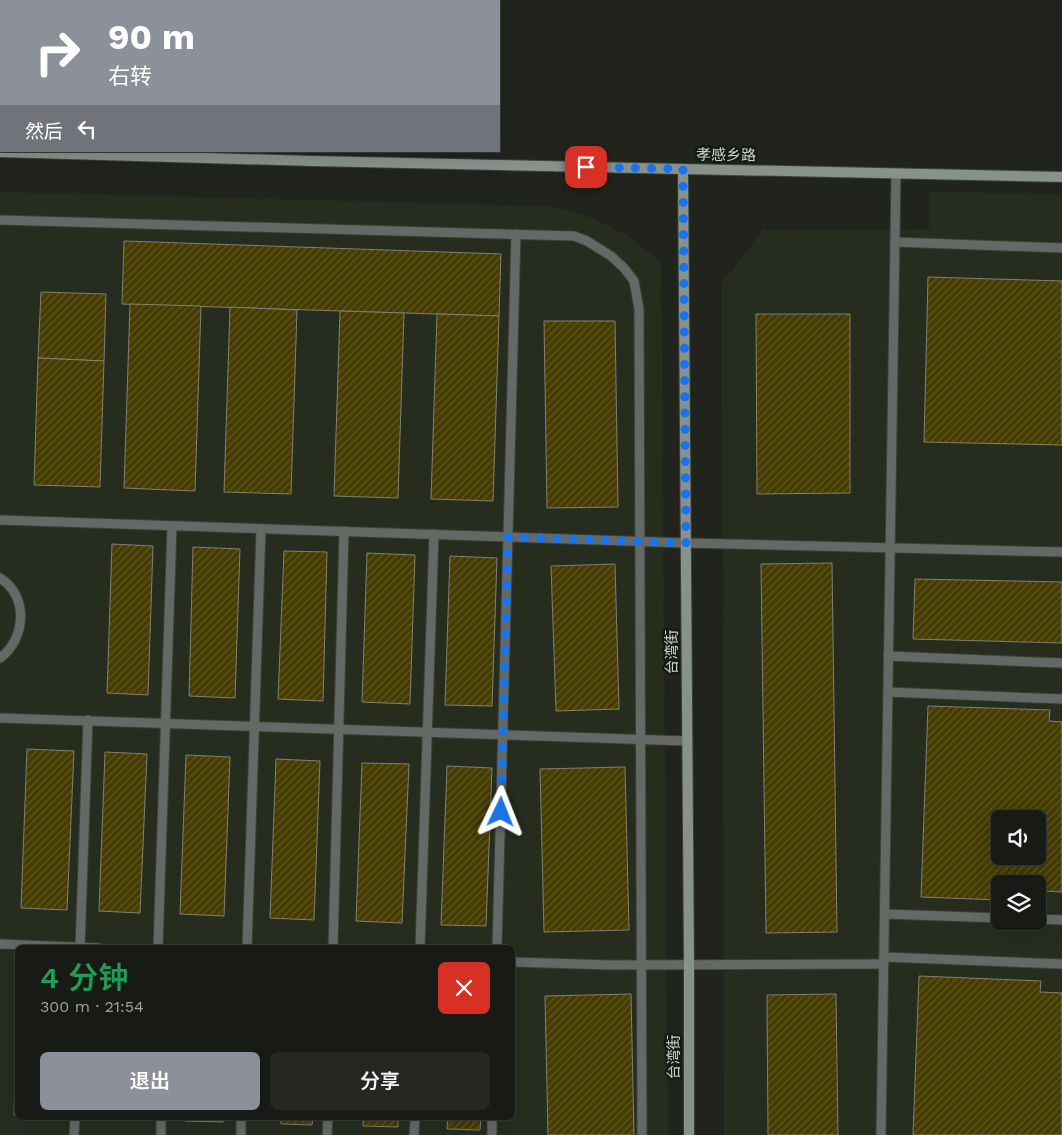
<!DOCTYPE html>
<html lang="zh">
<head>
<meta charset="utf-8">
<style>
	:root { --surface:#181b15; --page:#252822; --text:#f1f3f6; --muted:#9fa1a0; --line:#363934; --accent:#8c9099 }
	body { margin:0; font-family:"Work Sans","Noto Sans SC",sans-serif; background:var(--page); color:var(--text); height:100vh; display:flex; flex-direction:column; font-size:19px; white-space:nowrap }
	* { box-sizing:border-box; margin:0 }
	p { font-size:16px; color:var(--muted) }
	.icon { flex:none; width:28px; height:28px; fill:none; stroke:currentColor; stroke-width:2; stroke-linecap:round; stroke-linejoin:round }
	.map { position:relative; flex:1; overflow:hidden }
	.details { position:absolute; left:15px; top:945px; width:500px; height:175px; display:flex; flex-direction:column; background:var(--surface); border-radius:8px; box-shadow:0 5px 20px #0002,0 0 0 1px var(--line) }
	.details>* { flex:none }
	.top-card { position:absolute; left:0px; top:0px; width:500px; height:152px; box-shadow:0 5px 20px #0002,0 0 0 1px var(--line); background:#8c9099; color:#fff; overflow:hidden }
	.buttons { position:absolute; left:991px; top:810px; display:grid; gap:10px }
	.buttons a { display:grid; place-items:center; width:55px; height:55px; border-radius:8px; background:var(--surface); box-shadow:0 5px 20px #0002,0 0 0 1px var(--line); font-size:25px }
	.pin { position:absolute; display:grid; place-items:center; width:42px; height:42px; color:#fff; margin:-21px; border-radius:10px; box-shadow:0 2px 8px #0006 }
	.me { position:absolute; width:55px; margin:-28px; rotate:2deg; stroke-linejoin:round; filter:drop-shadow(0 0 4px #0008) }
	.turn { display:flex; align-items:center; gap:18px; height:105px; padding:0 25px; font-size:22px }
	.turn .icon { width:65px; height:65px; stroke-width:2.5 }
	.turn b { display:block; font-size:35px; line-height:42px }
	.then { display:flex; align-items:center; height:48px; padding:0 25px; background:#0003; gap:10px; font-size:19px }
	.round { display:grid; place-items:center; flex:none; width:52px; height:52px; border-radius:8px; background:var(--page) }
	.headline { display:flex; align-items:center; justify-content:space-between; height:85px; padding:0 25px }
	h1 { font-size:30px; font-weight:600; line-height:38px; color:#1e9e55 }
	.action { display:flex; gap:10px; margin-top:auto; padding:10px 25px }
	.action a { flex:1; height:58px; border-radius:8px; background:var(--accent); color:#fff; font-size:20px; font-weight:600; line-height:58px; text-align:center }
	.action a+a { background:var(--page); color:var(--text) }
	.map>svg:first-child { display:block }
	.built { fill:#262d1f; fill-rule:evenodd }
	.building { fill:url(#building-hatch); stroke:#818074; fill-rule:evenodd }
	.lines { fill:none; stroke-linecap:round; stroke-linejoin:round }
	.lane-casing { stroke:#3c4039; stroke-width:11 }
	.street-casing { stroke:#3c4039; stroke-width:12 }
	.secondary-casing { stroke:#3c4039; stroke-width:12 }
	.lane { stroke:#646966; stroke-width:9 }
	.street { stroke:#646966; stroke-width:10 }
	.secondary { stroke:#89918c; stroke-width:10 }
	.route { stroke:#1a73e8; stroke-width:9; stroke-dasharray:0 16.2 }
	.labels { text-anchor:middle; dominant-baseline:central; stroke-width:5; stroke-linejoin:round; paint-order:stroke }
	.street-label { font-size:15px; fill:#d2d5cf; stroke:#161b12 }
</style>
</head>
<body>
<div class="map">
<svg width="1062" height="1135" viewBox="0 0 1062 1135">
	<defs>
		<pattern id="building-hatch" width="6" height="6" patternUnits="userSpaceOnUse" patternTransform="scale(1.25)"><rect width="6" height="6" fill="#453c00"/><path d="M-1 1l2-2M0 6l6-6M5 7l2-2" fill="none" stroke="#5f5724"/></pattern>
	</defs>
	<rect width="100%" height="100%" fill="#20241c"/>
	<g class="built">
		<path d="M929,191L1062,195V1135H724L722,283L763,230L929,229ZM1000,819H1038V856H1000ZM1000,884H1038V921H1000Z"/>
		<path d="M0,192L544,206L566,210L589,217L610,226L628,236L661,261L668,1135H0ZM18,948H512V1118H18Z"/>
	</g>
	<g class="building">
		<path d="M124,241L501,254L499,316L122,304Z"/>
		<path d="M928,277L1062,281V445L924,442Z"/>
		<path d="M41,292L106,294L104,361L38,358Z"/>
		<path d="M130,304L201,306L195,491L124,488Z"/>
		<path d="M230,307L297,310L291,494L224,492Z"/>
		<path d="M340,311L404,313L398,498L334,496Z"/>
		<path d="M437,314L499,316L493,501L431,499Z"/>
		<path d="M756,314H850V493L757,494Z"/>
		<path d="M544,321H615L618,507L547,508Z"/>
		<path d="M38,358L104,361L100,487L34,485Z"/>
		<path d="M112,544L153,546L148,695L107,693Z"/>
		<path d="M193,547L240,549L235,698L189,696Z"/>
		<path d="M284,551L327,552L323,701L278,699Z"/>
		<path d="M367,553L415,555L410,704L362,702Z"/>
		<path d="M450,556L497,558L492,706L445,705Z"/>
		<path d="M832,563L837,932L766,933L761,564Z"/>
		<path d="M615,564L619,709L556,711L551,566Z"/>
		<path d="M915,579L1062,582V643L913,639Z"/>
		<path d="M928,706L1050,710L1049,721L1062,722V892L1043,891V902L1038,901V884H1000V900L921,897ZM1000,819H1038V856H1000Z"/>
		<path d="M27,749L74,751L67,910L21,908Z"/>
		<path d="M105,752L147,754L140,913L99,911Z"/>
		<path d="M186,755L230,757L224,916L180,914Z"/>
		<path d="M276,759L320,761L314,920L270,918Z"/>
		<path d="M362,763L409,764L402,923L356,921Z"/>
		<path d="M447,766L492,768L486,926L441,925Z"/>
		<path d="M625,767L629,930L544,932L540,769Z"/>
		<path d="M919,976L1041,981L1040,992L1062,993V1135H913Z"/>
		<path d="M18,986V1115H14Z"/>
		<path d="M631,994L634,1135H548L545,996Z"/>
		<path d="M836,994L838,1135H768L767,995Z"/>
		<path d="M106,1118H145V1119Z"/>
		<path d="M185,1118H223V1122L185,1121Z"/>
		<path d="M281,1118H313L312,1125L281,1124Z"/>
		<path d="M363,1118H398V1127L363,1126Z"/>
		<path d="M448,1118H481L480,1130L447,1129Z"/>
	</g>
	<g class="lines">
		<defs>
			<g id="lane">
				<path d="M0,220L574,236L587,241L611,256L624,268L634,281L639,309L642,1135"/>
				<path d="M895,242L1062,248"/>
				<path d="M0,520L686,543L1062,552"/>
				<path d="M0,578C29,596 26,639 0,658"/>
				<path d="M888,656L1062,663"/>
				<path d="M888,692L1062,699"/>
				<path d="M0,718L687,741"/>
				<path d="M885,914L1000,918"/>
				<path d="M1038,919L1062,920"/>
				<path d="M0,944L99,948"/>
				<path d="M80,948L88,720"/>
				<path d="M158,948L172,526"/>
				<path d="M247,948L261,529"/>
				<path d="M333,948L344,531"/>
				<path d="M420,948L434,534"/>
				<path d="M497,948L516,234"/>
				<path d="M884,957L1062,964"/>
				<path d="M512,962L611,965L884,964"/>
				<path d="M74,1135L75,1118"/>
				<path d="M161,1135V1118"/>
				<path d="M241,1135V1118"/>
				<path d="M327,1135L328,1118"/>
				<path d="M414,1135L415,1118"/>
				<path d="M492,1135V1118"/>
				<path d="M881,1135L896,174"/>
			</g>
			<path id="street" d="M55,1V0"/>
			<g id="secondary">
				<path d="M0,152L312,161L1062,177"/>
				<path d="M683,169L689,964V1135"/>
			</g>
		</defs>
		<use href="#lane" class="lane-casing"/>
		<use href="#street" class="street-casing"/>
		<use href="#secondary" class="secondary-casing"/>
		<use href="#lane" class="lane"/>
		<use href="#street" class="street"/>
		<use href="#secondary" class="secondary"/>
	</g>
	<g class="lines">
		<path class="route" d="M501,812L508,537L686,543L683,169L586,167"/>
	</g>
	<g class="labels">
		<g class="street-label">
			<text transform="translate(726 155) rotate(1)">孝感乡路</text>
			<text transform="translate(672 652) rotate(-90)">台湾街</text>
			<text transform="translate(674 1057) rotate(-90)">台湾街</text>
		</g>
	</g>
</svg>
<div class="buttons">
<a><svg class="icon" aria-label="sound" viewBox="0 0 24 24"><path d="M4 9h4l5-4v14l-5-4H4zM17 9q2 3 0 6"/></svg></a>
<a><svg class="icon" aria-label="layers" viewBox="0 0 24 24"><path d="M12 4l9 5-9 5-9-5zM3 14l9 5 9-5"/></svg></a>
</div>
<div class="pin" style="left:586px;top:167px;background:#d93025"><svg class="icon" aria-label="arrive" viewBox="0 0 24 24"><path d="M6 21V4h12l-3 4 3 4H6"/></svg></div>
<svg class="me" style="left:501px;top:812px" viewBox="-20 -20 40 40"><path d="M0-17L14 15 0 8-14 15z" fill="#1a73e8" stroke="#fff" stroke-width="4"/></svg>
<div class="top-card">
<div class="turn"><svg class="icon" aria-label="right" viewBox="0 0 24 24"><path d="M7 20v-9h11M14 6l5 5-5 5"/></svg><div><b>90 m</b>右转</div></div>
<div class="then">然后<svg class="icon" aria-label="left" viewBox="0 0 24 24"><path d="M17 20v-9H6M10 6l-5 5 5 5"/></svg></div>
</div>
<section class="details">
<div class="headline"><div><h1>4 分钟</h1><p>300 m · 21:54</p></div><a class="round" style="background:#d93025;color:#fff"><svg class="icon" aria-label="close" viewBox="0 0 24 24"><path d="M6 6l12 12M18 6L6 18"/></svg></a></div>
<div class="action"><a>退出</a><a>分享</a></div>
</section>
</div>
</body>
</html>
